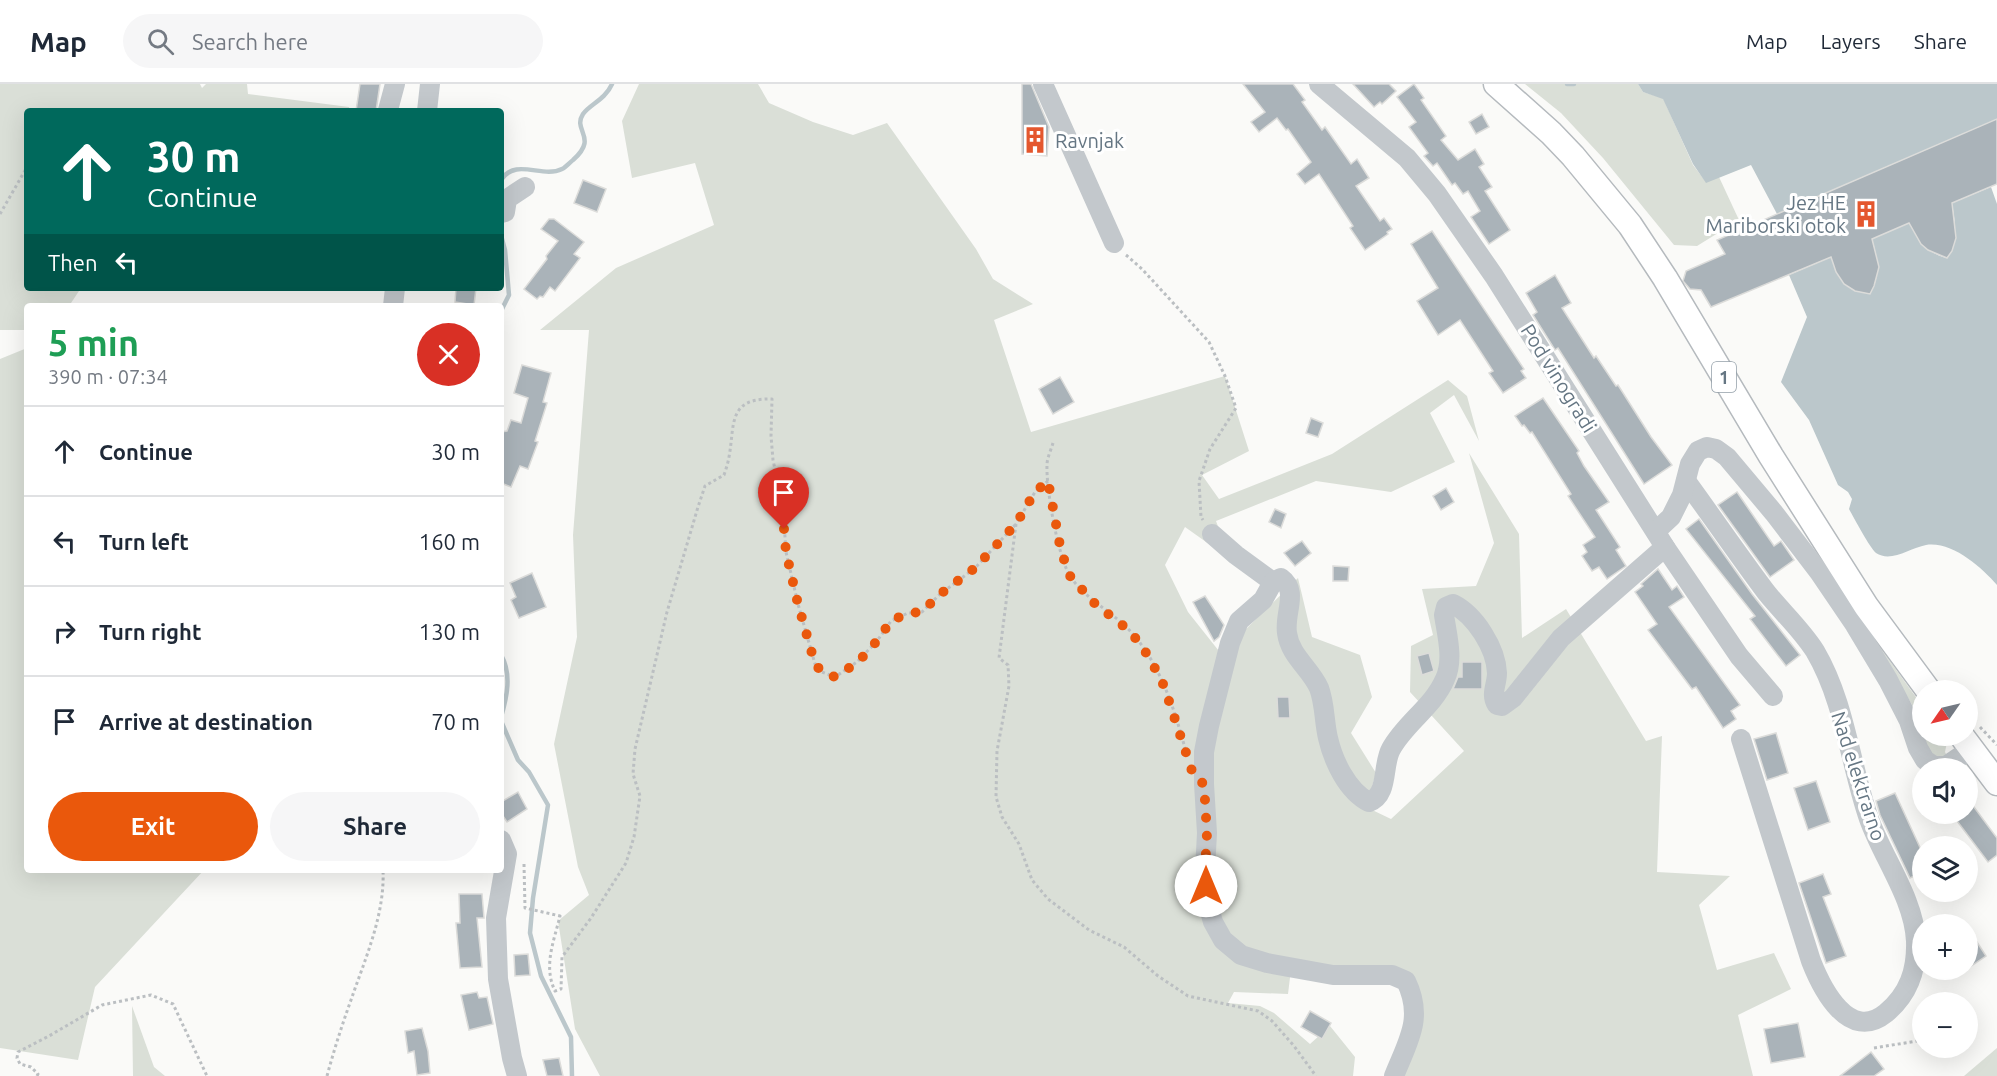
<!DOCTYPE html>
<html lang="en">
<head>
<meta charset="utf-8">
<style>
	:root { --surface:#fff; --page:#f6f6f7; --text:#1f2937; --muted:#747a83; --line:#e0e1e3; --accent:#ea580c }
	body { margin:0; font-family:Ubuntu,sans-serif; background:var(--page); color:var(--text); height:100vh; display:flex; flex-direction:column; font-size:22px; white-space:nowrap }
	* { box-sizing:border-box; margin:0 }
	p { font-size:20px; color:var(--muted) }
	.icon { flex:none; width:33px; height:33px; fill:none; stroke:currentColor; stroke-width:2; stroke-linecap:round; stroke-linejoin:round }
	.map { position:relative; flex:1; overflow:hidden }
	.sheet { position:absolute; left:24px; top:219px; width:480px; height:570px; display:flex; flex-direction:column; background:var(--surface); border-radius:6px; box-shadow:0 6px 24px #0002 }
	.sheet>* { flex:none }
	.guide { position:absolute; left:24px; top:24px; width:480px; height:183px; border-radius:6px; box-shadow:0 6px 24px #0002; background:#00695c; color:#fff; overflow:hidden }
	.needle { width:39px; rotate:236deg }
	.tools { position:absolute; left:1912px; top:596px; display:grid; gap:12px }
	.tools a { display:grid; place-items:center; width:66px; height:66px; border-radius:50%; background:var(--surface); box-shadow:0 6px 24px #0002; font-size:30px }
	.pin { position:absolute; display:grid; place-items:center; width:51px; height:51px; color:#fff; margin:-62px -26px; border-radius:50% 50% 50% 0; rotate:-45deg; box-shadow:0 0 6px #0007 }
	.pin .icon { rotate:45deg }
	.me { position:absolute; width:66px; margin:-33px; rotate:0deg; stroke-linejoin:round; filter:drop-shadow(0 0 4px #0008) }
	.turn { display:flex; align-items:center; gap:21px; height:126px; padding:0 24px; font-size:27px }
	.turn .icon { width:78px; height:78px; stroke-width:2.5 }
	.turn b { display:block; font-size:42px; line-height:51px }
	.then { display:flex; align-items:center; height:57px; padding:0 24px; background:#0003; gap:12px; font-size:22px }
	.round { display:grid; place-items:center; flex:none; width:63px; height:63px; border-radius:32px; background:var(--page) }
	.summary { display:flex; align-items:center; justify-content:space-between; height:102px; padding:0 24px }
	h1 { font-size:36px; font-weight:700; line-height:45px; color:#1e9e55 }
	.action { display:flex; gap:12px; margin-top:auto; padding:12px 24px }
	.action a { flex:1; height:69px; border-radius:36px; background:var(--accent); color:#fff; font-size:24px; font-weight:700; line-height:69px; text-align:center }
	.action a+a { background:var(--page); color:var(--text) }
	ul { padding:0; list-style:none }
	li { display:flex; align-items:center; gap:18px; height:90px; padding:0 24px; border-top:2px solid var(--line) }
	li div { flex:1 }
	li b { display:block; font-size:22px }
	li em { font-style:normal }
	header { display:flex; align-items:center; gap:36px; box-sizing:border-box; height:84px; padding:0 30px; background:var(--surface); border-bottom:2px solid var(--line) }
	header strong { font-size:28px }
	nav { display:flex; gap:33px; margin-inline-start:auto; font-size:21px }
	.search { width:420px; height:54px; background:var(--page); display:flex; align-items:center; gap:15px; box-sizing:border-box; padding:0 21px; border-radius:33px; color:var(--muted); font-size:22px }
	.map>svg:first-child { display:block }
	.green { fill:#dadfd7 }
	.water { fill:#bbc7cb }
	.lines { fill:none; stroke-linecap:round; stroke-linejoin:round }
	.stream { stroke:#bbc7cb; stroke-width:4.5 }
	.building { fill:#aab3b9; stroke:#dcdcda; stroke-width:1.5 }
	.major-casing { stroke:#b5babe; stroke-width:27 }
	.path { stroke:#bbbfc2; stroke-width:3; stroke-dasharray:3 3; stroke-linecap:butt }
	.minor { stroke:#c3c8cc; stroke-width:20 }
	.major { stroke:#fff; stroke-width:24 }
	.route { stroke:#ea580c; stroke-width:10; stroke-dasharray:0 18 }
	.labels { text-anchor:middle; dominant-baseline:central; stroke-width:6; stroke-linejoin:round; paint-order:stroke }
	.shield { fill:#fff; stroke:#939fa8; stroke-width:1.5 }
	.shield-label { font-size:18px; font-weight:bold; fill:#657683 }
	.poi-label { font-size:20px; fill:#657683; stroke:#fff; text-anchor:start }
	.street-label { font-size:20px; fill:#657683; stroke:#fff }
</style>
</head>
<body>
<header>
<strong>Map</strong>
<div class="search"><svg class="icon" aria-label="search" viewBox="0 0 24 24"><circle cx="10" cy="10" r="6"/><path d="M15 15l6 6"/></svg>Search here</div>
<nav><a>Map</a><a>Layers</a><a>Share</a></nav>
</header>
<div class="map">
<svg width="1997" height="992" viewBox="0 0 1997 992">
	<rect width="100%" height="100%" fill="#fafaf8"/>
	<g class="green">
		<path d="M0,0H200L202,4L206,0H247L248,10L349,23L350,27H27V204H81L69,222H27V246H0Z"/>
		<path d="M639,0H758L769,19L813,38L853,51L887,39L976,165L993,195L1033,220L994,236L1031,348L1225,292L1249,367L1202,391L1219,415L1332,370L1448,296L1467,312L1479,357L1454,311L1430,329L1455,378L1391,408L1316,397L1216,437L1230,475L1185,443L1165,481L1188,528L1230,581L1246,545L1298,494L1312,553L1360,571L1372,613L1351,649L1376,689L1366,723L1391,735L1464,667L1410,608L1411,562L1433,551L1422,505L1476,502L1494,459L1469,369L1519,450L1522,554L1566,525L1646,657L1662,652L1657,788L1730,792L1699,821L1717,886L1774,869L1791,905L1738,931L1753,992H1398L1416,908L1347,884L1292,877L1288,910L1234,908L1228,919L1260,922L1274,929L1310,960L1330,942L1355,973L1353,992H600L575,945L558,837L589,811L578,783L554,660L577,553L573,451L589,246H540L616,184L714,141L695,79L632,94L622,37Z"/>
		<path d="M1525,0H1638L1643,8L1663,14L1693,81L1706,98L1719,93L1739,136L1697,162L1674,161L1603,74L1561,29Z"/>
		<path d="M27,264V786H204L95,903L78,976L0,964V275Z"/>
		<path d="M1876,558L1923,623V650L1920,634L1875,559Z"/>
		<path d="M1923,651H1942L1947,658L1945,668L1947,672L1941,674L1929,670Z"/>
		<path d="M132,922L154,983L165,992H133Z"/>
		<path d="M1997,964V992H1964Z"/>
	</g>
	<g class="water">
		<path d="M1638,0H1997V35L1777,130L1751,81L1706,99L1693,80L1663,15L1643,8Z"/>
		<path d="M1991,103L1997,120V501C1981,483 1952,457 1926,461C1910,464 1891,479 1876,469C1870,464 1854,434 1849,425L1852,415L1848,408L1838,401L1809,336L1781,298L1807,233L1789,191L1831,173C1839,196 1844,205 1870,210C1881,191 1878,175 1872,155L1909,139C1919,156 1926,169 1947,174C1959,158 1955,138 1952,119Z"/>
	</g>
	<g class="lines">
		<g class="stream">
			<path d="M1567,0H1574"/>
			<path d="M501,96C516,73 542,95 562,85C566,83 570,78 573,76C599,53 572,47 583,30C590,20 605,16 612,0"/>
			<path d="M501,151L505,166L509,211L501,227"/>
			<path d="M501,571C512,590 507,613 501,633"/>
			<path d="M501,637L518,676L529,688L548,721L533,814L530,849L541,892L571,953L572,992"/>
		</g>
	</g>
	<g class="building">
		<path d="M360,0H380L376,27H356Z"/>
		<path d="M1022,0H1031L1049,43L1047,72L1022,70Z"/>
		<path d="M1243,0H1293L1305,16L1302,18L1322,46L1325,43L1351,80L1357,75L1369,94L1356,102L1380,137L1384,134L1392,145L1387,148L1388,150L1365,166L1350,144L1353,142L1319,90L1305,100L1297,90L1311,78L1288,45L1286,46L1277,34L1259,48L1251,38L1265,28Z"/>
		<path d="M1353,0H1389L1396,7L1382,20L1380,18L1374,23Z"/>
		<path d="M1414,0L1424,14L1421,16L1446,52L1441,56L1458,76L1475,65L1484,80L1479,83L1492,103L1485,107L1510,146L1489,160L1471,133L1480,127L1468,107L1463,110L1455,99L1452,101L1437,79L1433,82L1424,72L1428,69L1409,43L1416,38L1397,13Z"/>
		<path d="M1482,30L1489,43L1476,50L1469,38Z"/>
		<path d="M1997,35V100L1952,119L1956,154L1952,167L1947,174L1928,166L1921,160L1909,139L1872,155L1879,183L1874,202L1870,210L1855,207L1844,200L1836,188L1831,173L1711,223L1701,206L1690,205L1683,197L1686,187L1725,170L1717,156Z"/>
		<path d="M583,96L606,105L597,128L574,119Z"/>
		<path d="M549,135H554L584,158L574,170L580,174L555,207L550,203L543,213L540,212L537,215L524,205L547,175L546,172L558,157L541,145Z"/>
		<path d="M1432,147L1524,285L1521,287L1526,294L1503,309L1489,289L1493,287L1460,236L1438,251L1417,217L1438,204L1411,160Z"/>
		<path d="M1555,191L1571,219L1562,224L1594,274L1596,272L1616,302L1618,301L1651,353L1672,381L1644,400L1558,264L1555,266L1533,231L1537,228L1526,209Z"/>
		<path d="M456,204H476L474,221L455,218Z"/>
		<path d="M522,281L551,289L543,318L547,319L535,357L538,358L528,385L520,382L511,403L501,399V348L507,347L511,336L521,339L528,314L514,309Z"/>
		<path d="M1060,293L1074,318L1053,330L1039,305Z"/>
		<path d="M1543,314L1579,367L1577,369L1584,382L1609,418L1596,426L1620,463L1616,466L1626,482L1607,495L1599,483L1592,487L1582,472L1587,468L1583,461L1595,453L1568,412L1571,410L1532,348L1530,349L1524,341L1522,342L1515,332Z"/>
		<path d="M1311,334L1323,339L1318,353L1306,349Z"/>
		<path d="M1446,404L1454,418L1441,426L1433,412Z"/>
		<path d="M1737,408L1774,462L1781,457L1794,476L1770,493L1718,421Z"/>
		<path d="M1275,425L1286,430L1281,444L1269,438Z"/>
		<path d="M1699,435L1752,510L1800,571L1786,582L1750,535L1755,532L1686,445Z"/>
		<path d="M1302,457L1311,469L1295,482L1284,469Z"/>
		<path d="M1333,482L1349,483L1348,497H1333Z"/>
		<path d="M1658,485L1672,506L1677,502L1684,513L1669,523L1740,621L1731,627L1736,635L1723,644L1696,603L1692,605L1648,546L1657,540L1635,508L1643,502L1641,500Z"/>
		<path d="M532,489L546,523L519,534L511,516L516,513L510,499Z"/>
		<path d="M1205,512L1224,541L1219,553L1214,557L1193,518Z"/>
		<path d="M1429,569L1434,587L1422,591L1417,572Z"/>
		<path d="M1462,578H1482V605H1453L1458,593H1462Z"/>
		<path d="M1277,613H1289L1290,634H1278Z"/>
		<path d="M1776,649L1788,689L1767,696L1754,655Z"/>
		<path d="M1816,697L1830,738L1808,746L1794,704Z"/>
		<path d="M518,708L527,725L507,738L501,729V718Z"/>
		<path d="M1895,709L1923,770V788L1910,794L1880,731L1876,717Z"/>
		<path d="M1968,715L1997,754V771L1988,778L1951,729H1968Z"/>
		<path d="M1823,790L1831,810L1823,813L1846,872L1826,879L1799,799Z"/>
		<path d="M459,810H482L484,834H477L482,883L460,884L456,839H460Z"/>
		<path d="M1968,844L1986,872L1968,884Z"/>
		<path d="M528,870L530,891L515,892L514,871Z"/>
		<path d="M477,908L479,914L487,913L493,940L469,946L461,911Z"/>
		<path d="M1310,927L1331,939L1322,955L1301,943Z"/>
		<path d="M1798,939L1805,973L1771,979L1764,945Z"/>
		<path d="M422,944L428,967L430,989L417,991L414,967L408,969L405,947Z"/>
		<path d="M1871,968L1884,985L1874,992H1840Z"/>
		<path d="M559,974L563,992H547L543,976Z"/>
	</g>
	<g class="lines">
		<defs>
			<g id="major">
				<path d="M1496,0L1551,49L1573,72L1630,141L1665,194L1771,372L1866,522L1928,606"/>
				<path d="M1961,651L1997,699"/>
			</g>
		</defs>
		<use href="#major" class="major-casing"/>
		<g class="path">
			<path d="M0,130L27,83"/>
			<path d="M1126,171L1142,185L1209,258L1225,292L1236,324L1210,365L1199,397L1201,433L1203,436"/>
			<path d="M1053,359C1051,366 1047,374 1047,381C1046,405 1058,473 1070,492C1086,516 1113,528 1131,548C1161,581 1175,627 1186,668"/>
			<path d="M1048,397L1035,408L1016,440L999,574L1008,581L1009,602L997,667L996,713L1002,733L1019,760L1032,796L1048,815L1089,846L1124,863L1158,892L1188,912L1258,927L1272,937L1294,962L1316,992"/>
			<path d="M1980,643L1997,661"/>
			<path d="M524,780L525,824L560,832C554,857 543,882 555,907L561,905L562,873L591,834L626,779L634,753L640,712L633,690L635,665L667,528L698,423L705,402L724,391C726,385 728,379 729,373C735,341 727,314 772,315L771,352L773,376L783,423L786,468L798,520L815,580L822,588L835,593L857,578L877,557L891,537L908,529L922,528L939,511L975,484L1016,440"/>
			<path d="M1874,964L1923,956"/>
			<path d="M37,992L38,990L31,983L20,980L17,974L18,968L49,952L102,921L151,911L173,920L207,992"/>
			<path d="M327,992C334,966 342,941 351,916C365,875 385,831 383,786"/>
		</g>
		<g class="minor">
			<path d="M1043,0L1114,159"/>
			<path d="M1319,0L1407,74L1437,110L1494,192L1665,463L1739,572L1773,612"/>
			<path d="M388,26L395,0"/>
			<path d="M427,27L430,0"/>
			<path d="M501,129L505,128L507,115L525,103"/>
			<path d="M393,222L395,204"/>
			<path d="M1686,397C1713,434 1739,472 1766,508C1782,528 1801,545 1815,567C1845,618 1850,680 1869,735C1883,774 1914,815 1916,857C1917,886 1909,910 1886,929C1849,959 1822,905 1811,877L1741,655"/>
			<path d="M1656,447L1671,433L1682,411L1690,380L1698,367L1707,363L1716,365L1727,373L1774,429L1819,488L1855,541L1888,596L1909,637L1918,664L1925,676L1934,682H1946L1971,665"/>
			<path d="M1212,450L1236,471L1273,498"/>
			<path d="M501,756L507,770L496,834L498,895L512,974L517,992"/>
			<path d="M1394,992C1408,957 1424,934 1406,897L1392,891H1333L1267,879L1241,871L1223,856L1213,838L1207,817L1205,786L1207,749L1204,700V668L1209,642L1230,559L1239,537L1263,516L1273,498L1281,494C1299,507 1284,529 1287,549C1290,572 1310,584 1319,604C1325,620 1324,637 1328,654C1333,676 1347,707 1369,718C1389,711 1382,681 1391,665C1405,639 1433,623 1445,595C1454,576 1447,551 1444,531L1446,523L1453,520C1475,531 1496,564 1497,589C1497,601 1490,610 1497,621L1502,622L1513,614L1561,554L1665,463"/>
		</g>
		<use href="#major" class="major"/>
	</g>
	<g class="lines">
		<path class="route" d="M784,445L786,468L798,520L815,580L822,588L835,593L858,578L877,557L891,537L908,529L922,528L939,511L975,484L1016,440L1035,408L1048,397L1061,467L1070,492L1093,518L1131,548L1149,573L1164,602L1194,693L1204,700L1207,749L1205,786L1206,802"/>
	</g>
	<defs>
		<symbol id="building-bare" viewBox="-9 -9 18 18"><path d="M-4-6H4V6H1V3H-1V6H-4ZM-2.5-4.3h1.7v1.8h-1.7ZM.8-4.3h1.7v1.8H.8ZM-2.5-1h1.7V.8h-1.7ZM.8-1h1.7V.8H.8Z" fill="#e4572e" stroke="#fff" stroke-width="2.5" paint-order="stroke"/></symbol>
	</defs>
	<g fill-rule="evenodd">
		<use href="#building-bare" x="1016" y="37" width="38" height="38"/>
		<use href="#building-bare" x="1847" y="111" width="38" height="38"/>
	</g>
	<g class="labels">
		<rect class="shield" x="1712" y="278" width="24" height="30" rx="4.5"/>
		<g class="shield-label">
			<text x="1724" y="293">1</text>
		</g>
		<g class="poi-label">
			<text x="1055" y="56">Ravnjak</text>
			<text x="1846" y="118" text-anchor="end">Jez HE<tspan x="1846" dy="23">Mariborski otok</tspan></text>
		</g>
		<g class="street-label">
			<text transform="translate(1559 294) rotate(58)">Pod vinogradi</text>
			<text transform="translate(1859 692) rotate(72)">Nad elektrarno</text>
		</g>
	</g>
</svg>
<div class="tools">
<a><svg class="needle" viewBox="-14 -14 28 28"><path d="M0-13l5 13h-10z" fill="#e53935"/><path d="M0 13l5-13h-10z" fill="#747a83"/></svg></a>
<a><svg class="icon" aria-label="sound" viewBox="0 0 24 24"><path d="M4 9h4l5-4v14l-5-4H4zM17 9q2 3 0 6"/></svg></a>
<a><svg class="icon" aria-label="layers" viewBox="0 0 24 24"><path d="M12 4l9 5-9 5-9-5zM3 14l9 5 9-5"/></svg></a>
<a>+</a>
<a>−</a>
</div>
<div class="pin" style="left:784px;top:445px;background:#d93025"><svg class="icon" aria-label="arrive" viewBox="0 0 24 24"><path d="M6 21V4h12l-3 4 3 4H6"/></svg></div>
<svg class="me" style="left:1206px;top:802px" viewBox="-20 -20 40 40"><circle r="19" fill="#fff"/><path d="M0-13L10 11 0 6-10 11z" fill="#ea580c"/></svg>
<div class="guide">
<div class="turn"><svg class="icon" aria-label="ahead" viewBox="0 0 24 24"><path d="M12 20V5M6 11l6-6 6 6"/></svg><div><b>30 m</b>Continue</div></div>
<div class="then">Then<svg class="icon" aria-label="left" viewBox="0 0 24 24"><path d="M17 20v-9H6M10 6l-5 5 5 5"/></svg></div>
</div>
<section class="sheet">
<div class="summary"><div><h1>5 min</h1><p>390 m · 07:34</p></div><a class="round" style="background:#d93025;color:#fff"><svg class="icon" aria-label="close" viewBox="0 0 24 24"><path d="M6 6l12 12M18 6L6 18"/></svg></a></div>
<ul>
<li><svg class="icon" aria-label="ahead" viewBox="0 0 24 24"><path d="M12 20V5M6 11l6-6 6 6"/></svg><div><b>Continue</b></div><em>30 m</em></li>
<li><svg class="icon" aria-label="left" viewBox="0 0 24 24"><path d="M17 20v-9H6M10 6l-5 5 5 5"/></svg><div><b>Turn left</b></div><em>160 m</em></li>
<li><svg class="icon" aria-label="right" viewBox="0 0 24 24"><path d="M7 20v-9h11M14 6l5 5-5 5"/></svg><div><b>Turn right</b></div><em>130 m</em></li>
<li><svg class="icon" aria-label="arrive" viewBox="0 0 24 24"><path d="M6 21V4h12l-3 4 3 4H6"/></svg><div><b>Arrive at destination</b></div><em>70 m</em></li>
</ul>
<div class="action"><a>Exit</a><a>Share</a></div>
</section>
</div>
</body>
</html>
